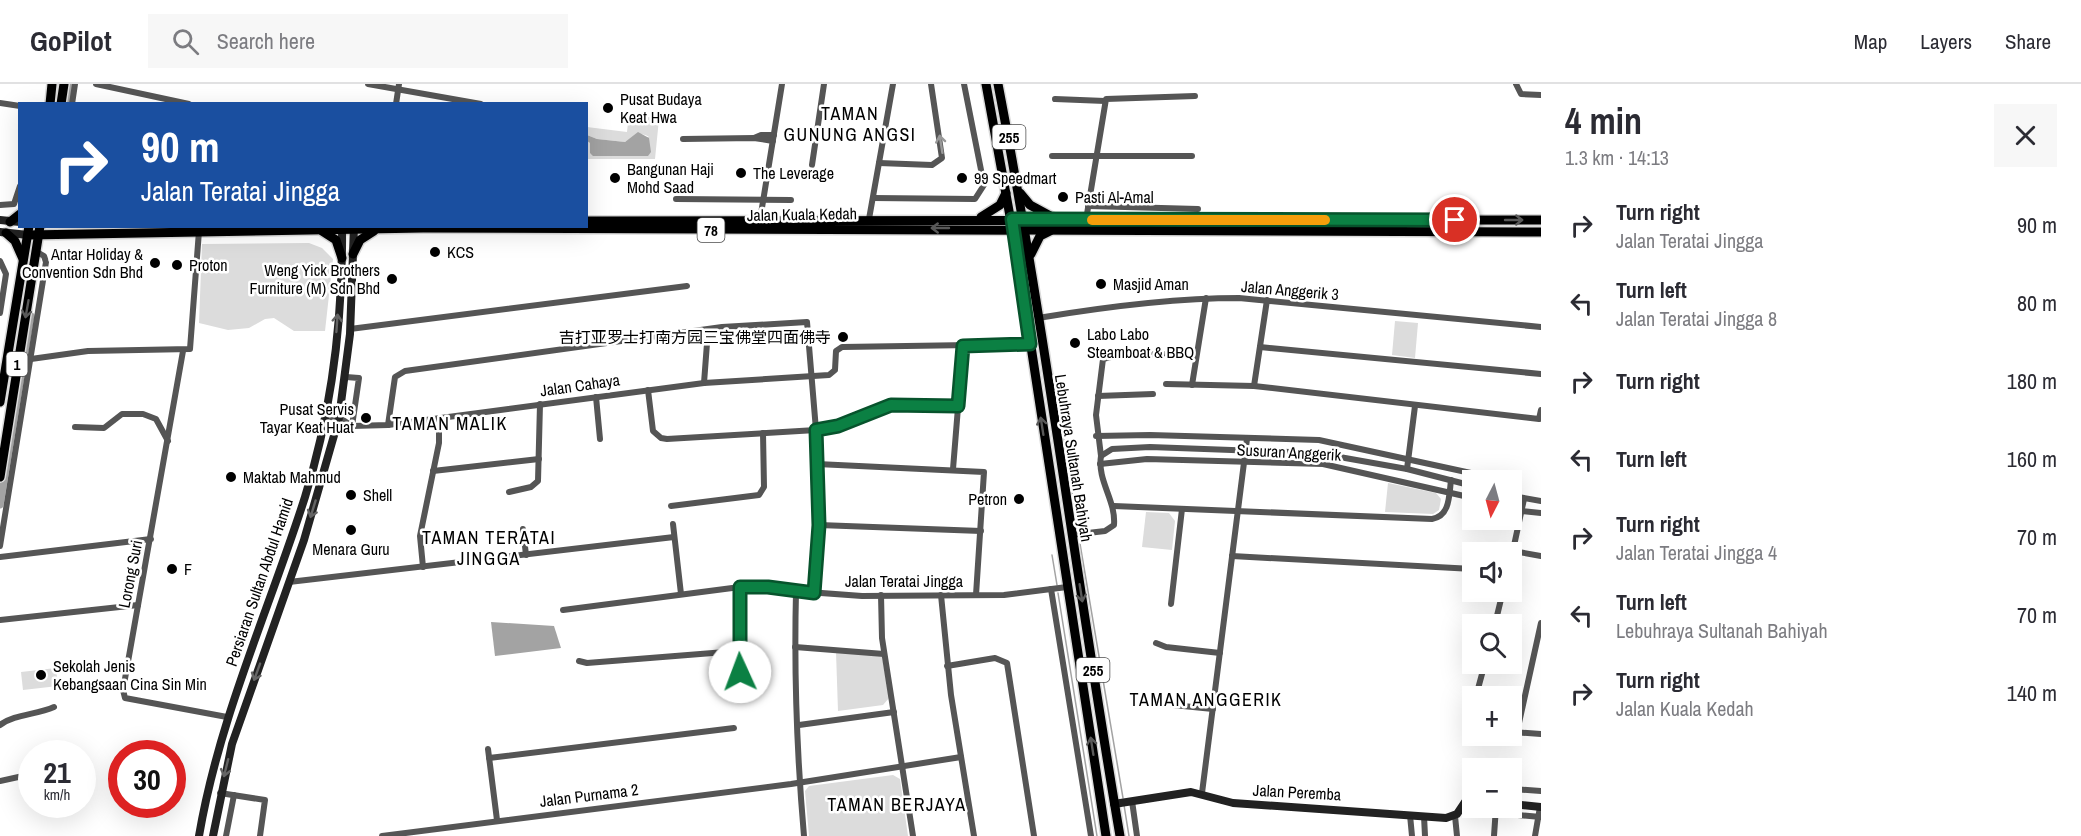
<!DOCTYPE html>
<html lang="en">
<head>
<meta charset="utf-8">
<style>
	:root { --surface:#fff; --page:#f7f7f7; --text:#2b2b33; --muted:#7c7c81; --line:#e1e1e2 }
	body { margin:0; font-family:"Archivo Narrow","Noto Sans SC",sans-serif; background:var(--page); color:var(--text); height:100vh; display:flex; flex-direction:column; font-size:22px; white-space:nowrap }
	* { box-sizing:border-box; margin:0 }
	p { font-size:20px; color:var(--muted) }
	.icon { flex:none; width:33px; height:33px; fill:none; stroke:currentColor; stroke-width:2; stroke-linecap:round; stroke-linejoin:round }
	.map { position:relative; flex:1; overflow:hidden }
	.drawer { display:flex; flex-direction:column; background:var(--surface); width:540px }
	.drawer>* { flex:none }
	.hud { position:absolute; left:18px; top:18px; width:570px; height:126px; border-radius:0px; box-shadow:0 6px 24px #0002; background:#1a4fa0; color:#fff; overflow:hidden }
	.needle { width:39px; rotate:186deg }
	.controls { position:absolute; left:1462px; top:386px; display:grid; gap:12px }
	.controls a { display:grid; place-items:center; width:60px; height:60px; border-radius:0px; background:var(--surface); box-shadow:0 6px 24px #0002; font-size:30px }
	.speed { position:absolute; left:18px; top:656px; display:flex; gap:12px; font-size:30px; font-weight:700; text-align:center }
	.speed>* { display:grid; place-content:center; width:78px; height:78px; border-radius:50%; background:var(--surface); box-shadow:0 6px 24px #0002; line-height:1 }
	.speed small { font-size:15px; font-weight:400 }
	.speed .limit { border:9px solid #d22; background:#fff; color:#111 }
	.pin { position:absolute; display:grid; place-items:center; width:51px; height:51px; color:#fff; margin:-26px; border:3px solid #fff; border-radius:50%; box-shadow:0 2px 6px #0007 }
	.me { position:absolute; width:66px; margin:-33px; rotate:358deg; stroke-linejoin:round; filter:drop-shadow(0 0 4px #0008) }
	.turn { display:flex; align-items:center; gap:21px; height:126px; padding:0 24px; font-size:27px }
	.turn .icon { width:78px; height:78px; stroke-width:2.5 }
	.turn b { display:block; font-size:42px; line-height:51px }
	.round { display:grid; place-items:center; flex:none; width:63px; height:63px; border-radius:0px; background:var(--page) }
	.summary { display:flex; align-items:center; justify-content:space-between; height:102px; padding:0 24px }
	h1 { font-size:36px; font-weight:800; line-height:45px }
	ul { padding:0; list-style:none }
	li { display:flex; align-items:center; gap:18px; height:78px; padding:0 24px }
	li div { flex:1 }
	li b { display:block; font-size:22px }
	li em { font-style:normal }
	header { display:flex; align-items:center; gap:36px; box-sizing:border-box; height:84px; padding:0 30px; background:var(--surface); border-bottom:2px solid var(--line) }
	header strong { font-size:28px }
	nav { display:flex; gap:33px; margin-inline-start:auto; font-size:21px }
	.search { width:420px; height:54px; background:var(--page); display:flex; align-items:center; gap:15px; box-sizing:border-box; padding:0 21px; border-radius:0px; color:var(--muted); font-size:22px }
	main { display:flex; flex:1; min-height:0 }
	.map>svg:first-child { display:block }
	.green { fill:#dcdcdc }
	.water { fill:#a3a3a3 }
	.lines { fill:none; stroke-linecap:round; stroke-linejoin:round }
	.stream { stroke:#a3a3a3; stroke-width:1.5 }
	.canal { stroke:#a3a3a3; stroke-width:7 }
	.primary-casing { stroke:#dbdbdb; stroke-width:12 }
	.street { stroke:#555; stroke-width:6 }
	.secondary { stroke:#222; stroke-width:8 }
	.primary { stroke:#000; stroke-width:9 }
	.oneway { stroke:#999 }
	.oneway2 { stroke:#595959 }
	.oneway3 { stroke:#646464 }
	.route-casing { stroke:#07532c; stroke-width:15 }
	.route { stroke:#0b8043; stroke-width:10 }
	.slow { stroke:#f59e0b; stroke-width:10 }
	.poi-dot { fill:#000; stroke:#fff; stroke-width:2 }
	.labels { text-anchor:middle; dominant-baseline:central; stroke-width:5; stroke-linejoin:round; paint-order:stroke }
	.shield { fill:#fff; stroke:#4c4c4c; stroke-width:1.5 }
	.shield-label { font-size:15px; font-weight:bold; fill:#000 }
	.poi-label { font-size:16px; fill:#000; stroke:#fff; text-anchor:start }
	.street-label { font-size:16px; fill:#000; stroke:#fff }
	.neighbourhood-label { font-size:18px; letter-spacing:1.5px; fill:#000; stroke:#fff }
</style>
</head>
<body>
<header>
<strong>GoPilot</strong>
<div class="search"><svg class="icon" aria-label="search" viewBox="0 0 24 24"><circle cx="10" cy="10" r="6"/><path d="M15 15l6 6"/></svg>Search here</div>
<nav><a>Map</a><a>Layers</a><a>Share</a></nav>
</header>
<main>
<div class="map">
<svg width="1541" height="752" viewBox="0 0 1541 752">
	<rect width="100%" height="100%" fill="#fff"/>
	<g class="green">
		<path d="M629,29L659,35L655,75H587V57L590,59V69L649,53C637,46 634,53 625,58L597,55L587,51V43L627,48Z"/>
		<path d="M309,159L322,164L333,175L325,247H294L274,234L265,235L249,244L228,246L199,239L202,160Z"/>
		<path d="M1395,237L1418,239L1415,274L1392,271Z"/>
		<path d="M1388,399L1436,409L1441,415L1439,426L1433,430L1385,428Z"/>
		<path d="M1146,428L1169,429L1175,437L1172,466L1142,463Z"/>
		<path d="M836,568L882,572L889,614L883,621L838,627Z"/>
		<path d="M56,584L58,602L23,606L21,588Z"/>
		<path d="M893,691L900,695L908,752H809L805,707L809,702Z"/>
	</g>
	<g class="water">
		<path d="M638,48L649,54L651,68L648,72H593L590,69V59L587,57V51L597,55L625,58Z"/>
		<path d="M491,538L554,542L561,564L495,572Z"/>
	</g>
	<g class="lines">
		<g class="stream">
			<path d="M1056,304L1078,447"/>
			<path d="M1079,454L1123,714"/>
			<path d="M1052,471L1057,501"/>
			<path d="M1058,509L1097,752"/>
			<path d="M1124,721L1129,752"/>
		</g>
		<g class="canal">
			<path d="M66,20L70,0"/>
			<path d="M0,421L31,232"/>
		</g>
		<defs>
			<g id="primary">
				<path d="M986,0L1017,171L1106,752"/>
				<path d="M998,0C1046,249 1077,502 1120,752"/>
				<path d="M50,20L52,0"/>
				<path d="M61,20L64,0"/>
				<path d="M1020,109L1030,121L1054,134"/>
				<path d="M981,133L1000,121L1006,109"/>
				<path d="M586,137L1541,136"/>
				<path d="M10,138L20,130"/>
				<path d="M322,147L336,156L342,174"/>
				<path d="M6,149L15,157L23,175"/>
				<path d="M28,151L423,144L1541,148"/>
				<path d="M353,170L360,156L374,147"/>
				<path d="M1031,170L1040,152L1050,147"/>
				<path d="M0,318L29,142"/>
				<path d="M0,393L40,142"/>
			</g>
		</defs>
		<use href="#primary" class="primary-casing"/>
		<g class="street">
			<path d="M96,0L189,20"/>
			<path d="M368,0L481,20"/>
			<path d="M1516,0L1521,10L1541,11"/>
			<path d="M1055,15L1105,17"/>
			<path d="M0,19L20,22"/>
			<path d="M72,20L75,0"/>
			<path d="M396,20L399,0"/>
			<path d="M754,54L761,51H774"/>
			<path d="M683,55L754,54L773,57"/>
			<path d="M1052,72H1192"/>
			<path d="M879,79L932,81L942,74L931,0"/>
			<path d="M812,81L824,0"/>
			<path d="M873,114L975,115L984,101L964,0"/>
			<path d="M676,115L791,116"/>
			<path d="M0,121L14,120L20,102"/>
			<path d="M1088,122L1198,125"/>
			<path d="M869,135L893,0"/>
			<path d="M760,136L782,0"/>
			<path d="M1086,136L1106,15L1195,12"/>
			<path d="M0,177L6,190L0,229"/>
			<path d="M1038,234C1104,223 1172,214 1239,214L1541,243"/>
			<path d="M350,245L687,202"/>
			<path d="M1260,263L1541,290"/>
			<path d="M183,267L123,606L125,614L227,633"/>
			<path d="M31,275L88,267L190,265L199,147"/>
			<path d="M346,293L359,294L352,342"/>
			<path d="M704,299L708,246"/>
			<path d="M1166,300L1254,302L1539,335L1541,326"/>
			<path d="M1192,301L1206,214"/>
			<path d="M1254,302L1267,216"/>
			<path d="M648,306L653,347L661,354L667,355L816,346L838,342L891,321L958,322"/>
			<path d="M1098,312L1153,310"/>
			<path d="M596,313L600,355"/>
			<path d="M325,332L343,336L352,342"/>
			<path d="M388,341L395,293L405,287L722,243L807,238L816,346L819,441L814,509"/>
			<path d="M75,343L104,344L122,330H143L156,335L168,357"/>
			<path d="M335,349L352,342L388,341L704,299L829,291L835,286L836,267L842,263L1030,260"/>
			<path d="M1096,352L1150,351L1319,356L1503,396"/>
			<path d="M1101,372L1096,331L1103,275L1118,271L1163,270"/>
			<path d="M817,380L984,388L976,511"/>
			<path d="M1100,380L1147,375L1323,380L1473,414"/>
			<path d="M953,385L963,262"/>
			<path d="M1407,385L1415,322"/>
			<path d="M433,387L539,375"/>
			<path d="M1512,400V404"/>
			<path d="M509,408L531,403L538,397L540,320"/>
			<path d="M1512,412L1541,417"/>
			<path d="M671,422L759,411L764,403L763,349"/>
			<path d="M1114,422L1432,435C1450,432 1449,412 1451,396"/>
			<path d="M1522,427L1541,429"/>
			<path d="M673,440L681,510"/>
			<path d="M819,441L981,447"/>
			<path d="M523,445L526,471"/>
			<path d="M1071,451L1105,447L1114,441C1116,416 1097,397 1101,372L1112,365L1150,363L1317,369L1407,385L1473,402"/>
			<path d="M0,462L46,178L44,172L37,168"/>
			<path d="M1513,467L1541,472"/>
			<path d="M1512,471L1524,415"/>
			<path d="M1232,472L1473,485"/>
			<path d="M0,473L151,455"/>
			<path d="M423,483L420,452L439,359V334"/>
			<path d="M289,498L674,453"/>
			<path d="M1051,505L1091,752"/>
			<path d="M796,508C794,588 797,672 804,752"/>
			<path d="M881,511L882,554L913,752"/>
			<path d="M941,511L951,611L974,752"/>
			<path d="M1171,520L1182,425"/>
			<path d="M563,526L740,503L862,512L1004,511L1067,503"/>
			<path d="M0,536L138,521"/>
			<path d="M1495,540L1503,507"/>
			<path d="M1156,559L1166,563L1220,569"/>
			<path d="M795,563L884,570"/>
			<path d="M579,577L587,579L738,567"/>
			<path d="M947,582L995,574L1007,579L1034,752"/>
			<path d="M740,588V503"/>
			<path d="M1476,612L1485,579"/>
			<path d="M1173,621L1213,625"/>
			<path d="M1473,624L1470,638L1473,644"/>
			<path d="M0,641C15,630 36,631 54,623"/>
			<path d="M799,641L894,628"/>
			<path d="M1512,648L1541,650"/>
			<path d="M1517,648L1541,539"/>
			<path d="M488,665L497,736"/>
			<path d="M489,674L734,644"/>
			<path d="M0,697L32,690"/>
			<path d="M1512,705L1541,707"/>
			<path d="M220,709L265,716L260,752"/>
			<path d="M1202,709L1247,355"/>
			<path d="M1132,717L1137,752"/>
			<path d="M1465,718L1466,704L1473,702"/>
			<path d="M1461,726L1541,733"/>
			<path d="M1410,731L1412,752"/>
			<path d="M1424,732L1425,752"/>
			<path d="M1455,732L1457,752"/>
			<path d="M226,752L234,711"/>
			<path d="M382,752L791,700L961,673"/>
			<path d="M1494,752L1496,723"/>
			<path d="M1535,752L1540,723"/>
		</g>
		<g class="secondary">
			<path d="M0,136L20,138"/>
			<path d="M0,148L28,151"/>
			<path d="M1114,720L1191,708L1233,719L1446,734L1457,730L1465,718L1473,717"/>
			<path d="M1512,720L1541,723"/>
			<path d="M199,752C219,634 269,526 305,413C332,326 343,233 342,142"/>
			<path d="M213,752L232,660L304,456L339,334L350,250L354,142"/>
		</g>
		<use href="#primary" class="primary"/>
	</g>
	<defs><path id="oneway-shaft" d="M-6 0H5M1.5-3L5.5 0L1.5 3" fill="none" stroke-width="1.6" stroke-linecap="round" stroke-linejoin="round" transform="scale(1.5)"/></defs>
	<use class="oneway" href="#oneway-shaft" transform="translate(941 60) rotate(-99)"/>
	<g class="oneway2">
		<use href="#oneway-shaft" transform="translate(1514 136)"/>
		<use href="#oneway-shaft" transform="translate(940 144) rotate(-180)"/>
		<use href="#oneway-shaft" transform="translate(27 225) rotate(100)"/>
		<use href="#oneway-shaft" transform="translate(1042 342) rotate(-99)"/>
		<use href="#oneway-shaft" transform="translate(1081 509) rotate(81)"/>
		<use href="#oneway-shaft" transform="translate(1092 662) rotate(-99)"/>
	</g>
	<g class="oneway3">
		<use href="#oneway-shaft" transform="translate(337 239) rotate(-86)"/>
		<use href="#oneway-shaft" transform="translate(313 425) rotate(107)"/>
		<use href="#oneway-shaft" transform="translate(257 588) rotate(110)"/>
		<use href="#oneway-shaft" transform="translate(226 684) rotate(104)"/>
	</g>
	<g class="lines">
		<defs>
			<path id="route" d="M740,588V503H768L814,509L819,441L816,346L838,342L891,321L958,322L963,262L1030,260L1012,135L1455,136"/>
		</defs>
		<use href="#route" class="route-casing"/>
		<use href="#route" class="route"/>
		<path class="slow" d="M1092,136H1325"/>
	</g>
	<g class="poi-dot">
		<circle cx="608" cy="24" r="6"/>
		<circle cx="741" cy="89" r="6"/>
		<circle cx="615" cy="94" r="6"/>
		<circle cx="962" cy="94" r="6"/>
		<circle cx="1063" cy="113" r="6"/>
		<circle cx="435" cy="168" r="6"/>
		<circle cx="155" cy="179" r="6"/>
		<circle cx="177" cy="181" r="6"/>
		<circle cx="392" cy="195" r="6"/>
		<circle cx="1101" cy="200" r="6"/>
		<circle cx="843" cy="253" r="6"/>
		<circle cx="1075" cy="259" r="6"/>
		<circle cx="366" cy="334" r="6"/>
		<circle cx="231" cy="393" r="6"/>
		<circle cx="351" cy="411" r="6"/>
		<circle cx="1019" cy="415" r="6"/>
		<circle cx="351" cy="446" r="6"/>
		<circle cx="172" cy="485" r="6"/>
		<circle cx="41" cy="591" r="6"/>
	</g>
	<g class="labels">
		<g class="shield">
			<rect x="992.5" y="41" width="33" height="24" rx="4.5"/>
			<rect x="697.5" y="134" width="27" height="24" rx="4.5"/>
			<rect x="6.5" y="268" width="21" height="24" rx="4.5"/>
			<rect x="1076.5" y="574" width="33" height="24" rx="4.5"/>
		</g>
		<g class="shield-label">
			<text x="1009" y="53">255</text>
			<text x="711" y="146">78</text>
			<text x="17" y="280">1</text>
			<text x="1093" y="586">255</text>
		</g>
		<g class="poi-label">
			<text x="620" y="15">Pusat Budaya<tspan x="620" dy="18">Keat Hwa</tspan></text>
			<text x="627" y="85">Bangunan Haji<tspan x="627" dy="18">Mohd Saad</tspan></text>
			<text x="753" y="89">The Leverage</text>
			<text x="974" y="94">99 Speedmart</text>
			<text x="1075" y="113">Pasti Al-Amal</text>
			<text x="447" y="168">KCS</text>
			<text x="143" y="170" text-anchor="end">Antar Holiday &amp;<tspan x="143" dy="18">Convention Sdn Bhd</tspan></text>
			<text x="189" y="181">Proton</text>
			<text x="380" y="186" text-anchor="end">Weng Yick Brothers<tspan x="380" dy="18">Furniture (M) Sdn Bhd</tspan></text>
			<text x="1113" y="200">Masjid Aman</text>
			<text x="1087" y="250">Labo Labo<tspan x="1087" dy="18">Steamboat &amp; BBQ</tspan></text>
			<text x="831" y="253" text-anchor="end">吉打亚罗士打南方园三宝佛堂四面佛寺</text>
			<text x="354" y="325" text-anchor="end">Pusat Servis<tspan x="354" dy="18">Tayar Keat Huat</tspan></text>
			<text x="243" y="393">Maktab Mahmud</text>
			<text x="363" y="411">Shell</text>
			<text x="1007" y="415" text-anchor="end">Petron</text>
			<text x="351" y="465" text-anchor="middle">Menara Guru</text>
			<text x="184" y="485">F</text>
			<text x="53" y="582">Sekolah Jenis<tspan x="53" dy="18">Kebangsaan Cina Sin Min</tspan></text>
		</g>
		<g class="street-label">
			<text transform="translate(802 130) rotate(-1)">Jalan Kuala Kedah</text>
			<text transform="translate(1290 206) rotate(5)">Jalan Anggerik 3</text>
			<text transform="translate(580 301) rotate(-8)">Jalan Cahaya</text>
			<text transform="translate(1289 368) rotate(3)">Susuran Anggerik</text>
			<text transform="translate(1074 374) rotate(81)">Lebuhraya Sultanah Bahiyah</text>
			<text transform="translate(130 490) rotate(-79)">Lorong Suri</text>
			<text x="904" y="497">Jalan Teratai Jingga</text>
			<text transform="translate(259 498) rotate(-71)">Persiaran Sultan Abdul Hamid</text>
			<text transform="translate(1297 708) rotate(3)">Jalan Peremba</text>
			<text transform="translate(589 711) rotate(-7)">Jalan Purnama 2</text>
		</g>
		<g class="neighbourhood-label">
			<text x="850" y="29">TAMAN<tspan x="850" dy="21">GUNUNG ANGSI</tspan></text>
			<text x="450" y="339">TAMAN MALIK</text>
			<text x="489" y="453">TAMAN TERATAI<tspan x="489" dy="21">JINGGA</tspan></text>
			<text x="1206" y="615">TAMAN ANGGERIK</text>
			<text x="897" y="720">TAMAN BERJAYA</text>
		</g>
	</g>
</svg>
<div class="controls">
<a><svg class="needle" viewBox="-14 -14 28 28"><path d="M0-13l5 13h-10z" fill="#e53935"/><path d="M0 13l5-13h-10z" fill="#7c7c81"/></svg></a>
<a><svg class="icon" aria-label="sound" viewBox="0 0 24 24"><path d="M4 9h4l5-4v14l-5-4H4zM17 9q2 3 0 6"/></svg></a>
<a><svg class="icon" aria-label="search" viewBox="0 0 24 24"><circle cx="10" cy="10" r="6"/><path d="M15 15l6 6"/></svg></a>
<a>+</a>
<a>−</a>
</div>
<div class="speed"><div>21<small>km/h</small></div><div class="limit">30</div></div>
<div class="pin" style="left:1455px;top:136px;background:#d93025"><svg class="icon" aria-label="arrive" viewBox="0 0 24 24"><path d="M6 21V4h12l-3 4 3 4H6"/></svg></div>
<svg class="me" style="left:740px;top:588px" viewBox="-20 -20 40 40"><circle r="19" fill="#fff"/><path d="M0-13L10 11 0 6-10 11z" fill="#0b8043"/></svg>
<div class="hud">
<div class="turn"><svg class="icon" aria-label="right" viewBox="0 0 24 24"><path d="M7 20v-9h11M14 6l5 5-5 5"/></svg><div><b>90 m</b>Jalan Teratai Jingga</div></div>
</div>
</div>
<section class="drawer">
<div class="summary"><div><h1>4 min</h1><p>1.3 km · 14:13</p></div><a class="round"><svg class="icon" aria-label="close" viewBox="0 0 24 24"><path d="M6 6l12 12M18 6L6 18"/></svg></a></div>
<ul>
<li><svg class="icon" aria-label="right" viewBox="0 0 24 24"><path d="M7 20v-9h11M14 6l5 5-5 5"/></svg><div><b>Turn right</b><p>Jalan Teratai Jingga</p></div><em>90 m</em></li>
<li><svg class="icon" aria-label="left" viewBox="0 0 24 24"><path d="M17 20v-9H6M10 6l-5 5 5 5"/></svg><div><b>Turn left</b><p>Jalan Teratai Jingga 8</p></div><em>80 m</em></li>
<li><svg class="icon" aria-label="right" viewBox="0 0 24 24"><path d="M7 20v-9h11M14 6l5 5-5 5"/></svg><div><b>Turn right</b></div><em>180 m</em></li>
<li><svg class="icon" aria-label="left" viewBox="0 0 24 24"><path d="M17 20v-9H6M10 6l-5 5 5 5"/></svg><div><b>Turn left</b></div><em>160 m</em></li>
<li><svg class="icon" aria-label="right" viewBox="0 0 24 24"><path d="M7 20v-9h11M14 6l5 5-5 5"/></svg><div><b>Turn right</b><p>Jalan Teratai Jingga 4</p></div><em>70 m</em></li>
<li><svg class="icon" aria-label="left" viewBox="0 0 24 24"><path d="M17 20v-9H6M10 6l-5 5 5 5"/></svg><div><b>Turn left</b><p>Lebuhraya Sultanah Bahiyah</p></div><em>70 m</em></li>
<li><svg class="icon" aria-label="right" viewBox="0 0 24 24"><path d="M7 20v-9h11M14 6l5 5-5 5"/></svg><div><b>Turn right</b><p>Jalan Kuala Kedah</p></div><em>140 m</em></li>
</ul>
</section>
</main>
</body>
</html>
